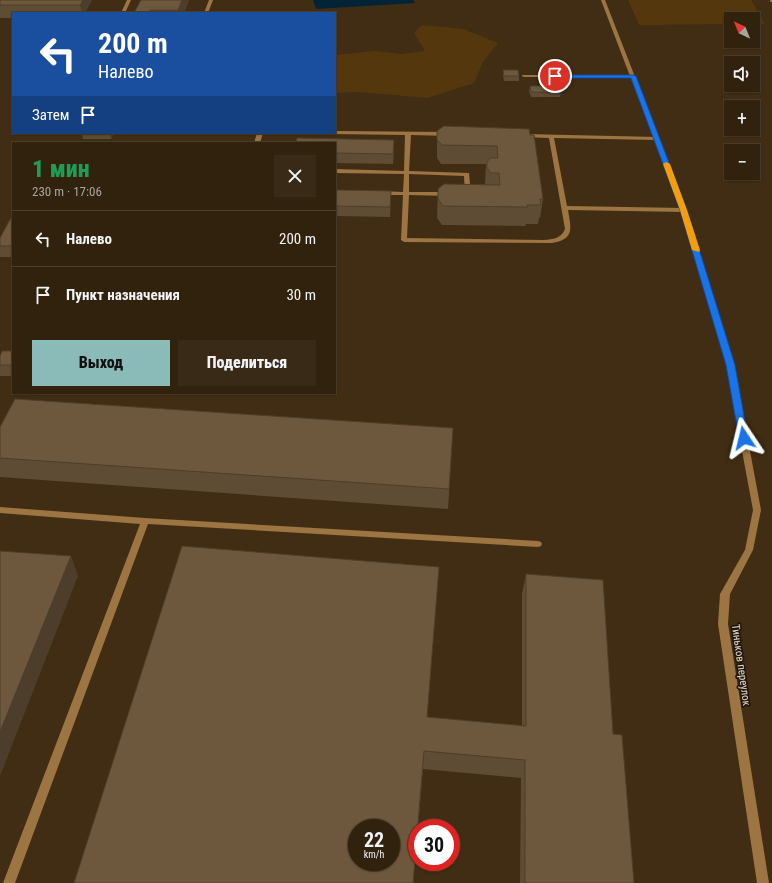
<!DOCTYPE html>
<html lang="ru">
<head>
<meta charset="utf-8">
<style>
	:root { --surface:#31220e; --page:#392a17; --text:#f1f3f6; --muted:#a8a49e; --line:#4c3f2e; --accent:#8bbbb9 }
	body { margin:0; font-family:"Roboto Condensed",sans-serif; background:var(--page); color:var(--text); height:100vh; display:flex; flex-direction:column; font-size:15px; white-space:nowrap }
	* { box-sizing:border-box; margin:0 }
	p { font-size:13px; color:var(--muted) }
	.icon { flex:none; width:22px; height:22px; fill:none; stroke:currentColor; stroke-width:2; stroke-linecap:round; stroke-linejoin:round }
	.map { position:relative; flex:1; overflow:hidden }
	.details { position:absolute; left:12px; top:142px; width:324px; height:252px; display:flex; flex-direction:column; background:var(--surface); border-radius:0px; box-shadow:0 1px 3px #0004,0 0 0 1px var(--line) }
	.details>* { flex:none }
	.hud { position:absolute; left:12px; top:12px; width:324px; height:122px; border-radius:0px; box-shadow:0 1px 3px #0004,0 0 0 1px var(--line); background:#1a4fa0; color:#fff; overflow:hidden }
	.needle { width:26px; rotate:317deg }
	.controls { position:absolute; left:724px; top:12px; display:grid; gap:8px }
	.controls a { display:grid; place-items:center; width:36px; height:36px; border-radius:0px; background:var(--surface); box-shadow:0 1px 3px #0004,0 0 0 1px var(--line); font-size:20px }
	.speed { position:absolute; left:348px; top:819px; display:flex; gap:8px; font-size:20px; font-weight:700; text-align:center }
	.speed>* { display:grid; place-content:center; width:52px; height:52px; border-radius:50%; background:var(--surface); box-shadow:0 1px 3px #0004,0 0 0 1px var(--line); line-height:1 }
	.speed small { font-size:10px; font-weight:400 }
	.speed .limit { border:6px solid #d22; background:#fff; color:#111 }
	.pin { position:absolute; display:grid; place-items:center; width:34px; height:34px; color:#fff; margin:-17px; border:2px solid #fff; border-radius:50%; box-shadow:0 1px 4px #0007 }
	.me { position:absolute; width:44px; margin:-22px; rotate:350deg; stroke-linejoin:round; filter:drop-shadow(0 0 3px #0008) }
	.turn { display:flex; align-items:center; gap:14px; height:84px; padding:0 20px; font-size:18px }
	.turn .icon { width:52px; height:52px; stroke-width:2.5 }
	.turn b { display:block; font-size:28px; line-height:34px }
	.then { display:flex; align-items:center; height:38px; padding:0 20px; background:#0003; gap:8px; font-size:15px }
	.round { display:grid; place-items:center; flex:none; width:42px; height:42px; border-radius:0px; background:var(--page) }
	.headline { display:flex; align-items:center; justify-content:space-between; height:68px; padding:0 20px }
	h1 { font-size:24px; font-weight:800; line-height:30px; color:#1e9e55 }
	.action { display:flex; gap:8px; margin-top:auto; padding:8px 20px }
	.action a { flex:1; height:46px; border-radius:0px; background:var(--accent); color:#111; font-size:16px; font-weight:800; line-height:46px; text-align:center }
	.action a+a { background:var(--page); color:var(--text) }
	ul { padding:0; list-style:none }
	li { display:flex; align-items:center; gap:12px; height:56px; padding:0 20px; border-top:1px solid var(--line) }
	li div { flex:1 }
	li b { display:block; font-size:15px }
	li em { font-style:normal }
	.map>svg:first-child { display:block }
	.green { fill:#54370c }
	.water { fill:#032336 }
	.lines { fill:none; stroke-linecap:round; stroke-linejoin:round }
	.lane { fill:#9d7542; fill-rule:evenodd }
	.street { fill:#9d7542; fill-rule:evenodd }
	.wall { fill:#5f4c34 }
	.shaded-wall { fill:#4d3e2b }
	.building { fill:#6e583d; stroke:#4d3e2b; fill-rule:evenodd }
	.route { fill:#1a73e8; stroke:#114b97 }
	.slow { fill:#f59e0b }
	.labels { text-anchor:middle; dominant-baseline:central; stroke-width:3.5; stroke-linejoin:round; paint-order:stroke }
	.street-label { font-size:11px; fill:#e2d6c7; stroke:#21180d }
</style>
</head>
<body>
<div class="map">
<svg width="772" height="883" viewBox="0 0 772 883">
	<rect width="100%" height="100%" fill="#412d13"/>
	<g class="green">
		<path d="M628,0H751L765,24H753V19H731V24L639,25Z"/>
		<path d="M422,25L463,29L498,43L483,62L474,83L427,98L359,92L335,93V55L375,51L401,54L425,51L414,33Z"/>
	</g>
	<path class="water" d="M313,0H413L415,3L316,9Z"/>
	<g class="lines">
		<g class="lane">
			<path d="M127,0H131L125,13H121Z"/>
			<path d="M209,0H213L208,13H204Z"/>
			<path d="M522,75H633L635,76L633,77H524L522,76Z"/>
			<path d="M335,131L448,132L451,134L448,136L411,135L409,171L469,173L471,195L468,197L465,195L464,176L409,174V192H448L451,194L448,196L409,195L407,238L544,240C553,239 561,239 565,229L549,138L522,137L521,136L524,134L658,137V139L656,140L554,138L567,206L684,208L687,210L684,212L568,210C571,228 575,239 552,243L404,242L401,240L403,195H380L377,193L380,191L403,192L404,174L335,173V169L404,171L405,135L333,134L332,133H335Z"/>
			<path d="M257,133H263L260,143H254Z"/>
			<path d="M0,507L145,518L538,541L541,542L542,544L541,546L538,547L148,524L15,883H3L140,524L0,513Z"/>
		</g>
		<g class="street">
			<path d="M601,0H605L687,210L734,365L761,510L753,550L730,594L728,624L769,883H757L718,624L720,594L745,550L753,510L726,365L681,210Z"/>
			<rect x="770" y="0" width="2" height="2"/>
		</g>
	</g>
	<g class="wall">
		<path d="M0,0H92L85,13H13V18H0Z"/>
		<path d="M141,0H189L184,13H134Z"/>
		<path d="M503,70L519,76V81H504L503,75Z"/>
		<path d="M530,86L561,93L560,97H531L529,91Z"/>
		<path d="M529,129L543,199L540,218H539L538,224H526L525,226L442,225L437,218L438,189L485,184L486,164H441L437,158V131Z"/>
		<path d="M83,133H114L111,139H83L82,134Z"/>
		<path d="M335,143L394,150L393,164L335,163Z"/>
		<path d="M335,190L391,191L390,217L335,216Z"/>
		<path d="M13,214V257H0V238Z"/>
		<path d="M13,351V376H0V356Z"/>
		<path d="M0,427L453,428L448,509L0,477Z"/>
		<path d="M439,567L427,717L522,726V594L526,574L613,734L634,883H520L521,778L423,769L418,828H417V838L413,883H74Z"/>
	</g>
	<g class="shaded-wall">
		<path d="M83,0H92L85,13H82L80,5Z"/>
		<path d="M182,0H189L184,13H179L178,10Z"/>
		<path d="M111,133H114L111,139L110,134Z"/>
		<path d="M391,191V201L390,217V207Z"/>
		<path d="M71,556L78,576L0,776V732Z"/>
		<path d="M424,751L418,828H417Z"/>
	</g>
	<g class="building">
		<path d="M0,0H83L80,5H0Z"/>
		<path d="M141,0H182L178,10H150L148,13H134Z"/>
		<path d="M503,70H518L519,76H504Z"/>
		<path d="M530,86H559L561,93L531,92Z"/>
		<path d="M444,126L529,129L530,135H534L543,199H540L541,205H527L528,207L443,206L438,199V189L444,184L500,185L499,173H491L487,168V162L490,158H498L497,146L442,145L437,140V131Z"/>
		<path d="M83,133H111L110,134H82Z"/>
		<path d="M297,138L394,140L393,154L335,153V143H296Z"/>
		<path d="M335,190L391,191L390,207L335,206Z"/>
		<path d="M13,214V246H0V238Z"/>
		<path d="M2,351H13V365H0V356Z"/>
		<path d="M15,399L453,428L449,489L0,458V427Z"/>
		<path d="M182,546L439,567L427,717L526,726V574L603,580L613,734L622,735L634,883H525V760L424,751L413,883H74ZM357,828H391V862H357Z"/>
		<path d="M0,551L71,556L0,732Z"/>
	</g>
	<path class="route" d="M553,75H633L636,76L687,210L735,365L748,438L747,440H740L739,438L726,365L680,210L631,78H555Z"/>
	<path class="slow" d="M666,162L670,164L687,210L700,250L699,252L692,250L680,210L663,164Z"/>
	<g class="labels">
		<g class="street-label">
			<text transform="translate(741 665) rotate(82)">Тиньков переулок</text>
		</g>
	</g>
</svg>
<div class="controls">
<a><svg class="needle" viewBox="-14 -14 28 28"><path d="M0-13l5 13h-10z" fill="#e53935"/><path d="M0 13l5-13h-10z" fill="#a8a49e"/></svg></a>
<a><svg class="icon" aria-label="sound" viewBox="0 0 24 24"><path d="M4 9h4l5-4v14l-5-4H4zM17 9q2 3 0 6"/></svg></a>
<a>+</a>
<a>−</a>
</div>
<div class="speed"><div>22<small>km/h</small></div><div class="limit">30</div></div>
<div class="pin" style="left:555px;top:76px;background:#d93025"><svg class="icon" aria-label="arrive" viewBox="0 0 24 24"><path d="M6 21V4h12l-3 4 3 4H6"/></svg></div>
<svg class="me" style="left:744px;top:438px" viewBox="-20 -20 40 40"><path d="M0-17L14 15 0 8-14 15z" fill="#1a73e8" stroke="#fff" stroke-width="4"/></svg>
<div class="hud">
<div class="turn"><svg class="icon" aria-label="left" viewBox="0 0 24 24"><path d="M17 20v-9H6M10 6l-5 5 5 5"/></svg><div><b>200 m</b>Налево</div></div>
<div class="then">Затем<svg class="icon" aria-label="arrive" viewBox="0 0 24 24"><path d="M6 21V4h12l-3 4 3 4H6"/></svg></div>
</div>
<section class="details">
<div class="headline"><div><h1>1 мин</h1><p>230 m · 17:06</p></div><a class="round"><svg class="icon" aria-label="close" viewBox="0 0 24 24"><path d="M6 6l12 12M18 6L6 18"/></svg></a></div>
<ul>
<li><svg class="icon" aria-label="left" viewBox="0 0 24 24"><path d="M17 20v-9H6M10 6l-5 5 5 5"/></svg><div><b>Налево</b></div><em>200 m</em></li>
<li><svg class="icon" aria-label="arrive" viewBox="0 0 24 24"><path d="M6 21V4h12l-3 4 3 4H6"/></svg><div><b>Пункт назначения</b></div><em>30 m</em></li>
</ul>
<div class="action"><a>Выход</a><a>Поделиться</a></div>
</section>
</div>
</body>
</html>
